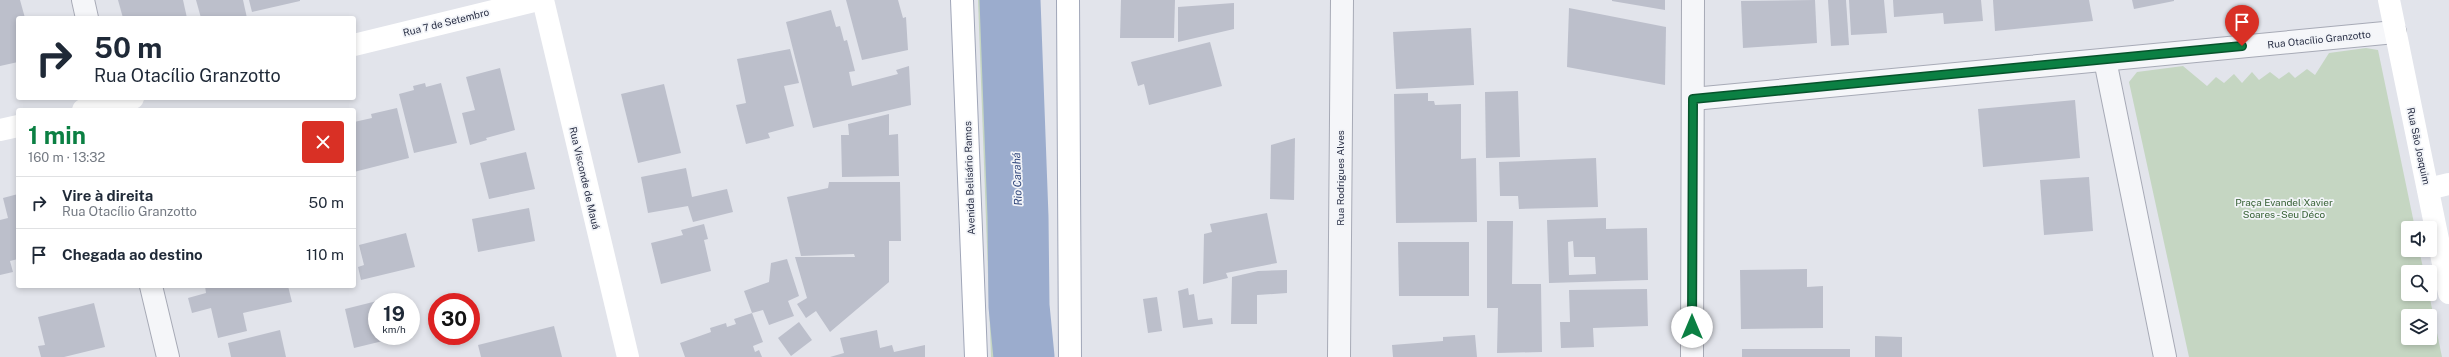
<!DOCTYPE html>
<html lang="pt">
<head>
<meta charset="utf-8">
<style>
	:root { --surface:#fff; --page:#f2f2f3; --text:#1f2937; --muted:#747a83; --line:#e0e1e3; --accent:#0b8043 }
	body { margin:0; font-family:"Public Sans",sans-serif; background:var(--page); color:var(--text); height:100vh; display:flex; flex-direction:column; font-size:15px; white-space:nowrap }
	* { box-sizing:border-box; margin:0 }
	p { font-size:13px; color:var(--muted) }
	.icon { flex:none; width:22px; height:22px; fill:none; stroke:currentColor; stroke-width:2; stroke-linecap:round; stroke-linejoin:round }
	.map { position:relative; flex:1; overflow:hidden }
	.panel { position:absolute; left:16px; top:108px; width:340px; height:180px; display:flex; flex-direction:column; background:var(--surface); border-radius:4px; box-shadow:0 2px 6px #0003 }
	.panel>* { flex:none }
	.hud { position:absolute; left:16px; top:16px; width:340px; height:84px; border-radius:4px; box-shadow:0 2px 6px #0003; background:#fff; color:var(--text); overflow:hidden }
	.fabs { position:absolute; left:2401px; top:221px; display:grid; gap:8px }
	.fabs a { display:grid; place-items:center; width:36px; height:36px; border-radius:4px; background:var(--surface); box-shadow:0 2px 6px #0003; font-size:20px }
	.speed { position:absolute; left:368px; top:293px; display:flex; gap:8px; font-size:20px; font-weight:700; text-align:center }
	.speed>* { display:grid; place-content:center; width:52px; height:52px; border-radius:50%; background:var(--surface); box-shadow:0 2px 6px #0003; line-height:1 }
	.speed small { font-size:10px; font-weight:400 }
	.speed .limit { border:6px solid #d22; background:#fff; color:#111 }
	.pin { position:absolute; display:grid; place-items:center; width:34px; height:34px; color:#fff; margin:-41px -17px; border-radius:50% 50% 50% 0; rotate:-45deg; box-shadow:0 0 4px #0007 }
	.pin .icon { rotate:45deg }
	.me { position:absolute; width:44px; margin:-22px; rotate:0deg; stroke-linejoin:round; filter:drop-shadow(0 0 3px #0008) }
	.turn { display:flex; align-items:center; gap:14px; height:84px; padding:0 12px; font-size:18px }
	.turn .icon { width:52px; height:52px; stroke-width:2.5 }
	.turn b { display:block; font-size:28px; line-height:34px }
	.round { display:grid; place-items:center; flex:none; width:42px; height:42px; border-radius:4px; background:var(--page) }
	.head { display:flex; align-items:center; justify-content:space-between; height:68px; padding:0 12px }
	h1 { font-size:24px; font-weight:700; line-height:30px; color:var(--accent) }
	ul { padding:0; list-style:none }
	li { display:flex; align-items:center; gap:12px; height:52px; padding:0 12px; border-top:1px solid var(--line) }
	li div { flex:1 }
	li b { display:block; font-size:15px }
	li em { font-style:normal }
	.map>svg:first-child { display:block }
	.green { fill:#c5d6c2; fill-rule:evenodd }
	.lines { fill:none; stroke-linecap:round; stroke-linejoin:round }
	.stream { stroke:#9baccd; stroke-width:10 }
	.river { stroke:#9baccd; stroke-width:61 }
	.building { fill:#bcbfcb; fill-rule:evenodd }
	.street-casing { stroke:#a7aab6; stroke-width:24 }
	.primary-casing { stroke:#a0a6b8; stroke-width:24 }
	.street { stroke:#f5f6f9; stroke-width:22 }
	.secondary { stroke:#fff; stroke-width:22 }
	.primary { stroke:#fff; stroke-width:22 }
	.route-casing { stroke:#07532c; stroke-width:10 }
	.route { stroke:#0b8043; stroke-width:7 }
	.labels { text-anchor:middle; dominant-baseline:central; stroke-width:3.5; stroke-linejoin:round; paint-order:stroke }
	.street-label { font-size:10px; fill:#292f45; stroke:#f2f4f8 }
	.park-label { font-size:10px; fill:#376135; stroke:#f2f4f8 }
	.water-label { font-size:11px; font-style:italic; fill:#30467b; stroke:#f2f4f8 }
</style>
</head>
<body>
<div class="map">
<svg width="2449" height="357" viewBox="0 0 2449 357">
	<rect width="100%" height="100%" fill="#e2e4eb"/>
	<g class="green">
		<path d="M978,0H1037L1048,357H991Z"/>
		<path d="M2366,48L2378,50L2415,228H2408V250H2419L2424,272H2408V294H2429L2442,357H2189L2129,82L2137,72L2183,66L2207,86L2216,77L2224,83L2234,74L2242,83L2252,72L2259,80L2270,72L2279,79L2289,72L2295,78L2307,69L2315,75L2329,53ZM2408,316H2430V338H2408Z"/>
	</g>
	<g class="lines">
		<path class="stream" d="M994,222L1018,217"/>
		<path class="river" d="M1010,0L1018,217L1019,306L1024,357"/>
	</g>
	<g class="building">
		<path d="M0,0H20L25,18H18V62L0,66Z"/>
		<path d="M118,0H183L187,18H123Z"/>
		<path d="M196,0H243L247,18H201Z"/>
		<path d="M249,0H300V1L252,12Z"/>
		<path d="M846,0H898L903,18L906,17L908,50L862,60Z"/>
		<path d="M1121,0H1175L1174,38H1120Z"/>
		<path d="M1612,0H1665V10L1612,1Z"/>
		<path d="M1815,0L1817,43L1743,48L1741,1Z"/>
		<path d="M1828,0H1846L1849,45L1831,46Z"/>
		<path d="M1849,0H1884L1887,33L1851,35Z"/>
		<path d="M1893,0H1981L1983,21L1944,24L1943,13L1894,17Z"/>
		<path d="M1993,0H2089L2093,21L1995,31Z"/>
		<path d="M2132,0H2174V1L2134,9Z"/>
		<path d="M1234,3V29L1178,42V7Z"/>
		<path d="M1569,8L1666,27L1665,85L1567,67Z"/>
		<path d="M831,10L836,27L840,26L844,41L847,40L855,71L849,72L852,86L898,74L896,70L909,66L911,105L813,128L786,22Z"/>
		<path d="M1471,28L1474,85L1396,89L1393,32Z"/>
		<path d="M1210,42L1222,86L1149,105L1144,84L1138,86L1131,62Z"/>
		<path d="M790,49L799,83L784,86L794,126L768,133L770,138L746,144L736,105L746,103L737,59Z"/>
		<path d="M500,68L515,130L486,138L487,140L470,145L462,113L475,110L466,77Z"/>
		<path d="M425,83L426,87L441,83L457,143L414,153L399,94L414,90L413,86Z"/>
		<path d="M664,84L681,153L638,163L621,94Z"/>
		<path d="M1518,91L1520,157L1486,158L1485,92Z"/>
		<path d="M1428,93V101H1434L1435,105L1461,104V159L1476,158L1477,222L1396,223L1394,94Z"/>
		<path d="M2075,100L2080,158L1983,167L1978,109Z"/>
		<path d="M397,108L409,158L354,172V122L372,118L371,114Z"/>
		<path d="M889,114V135L898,134L899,176L842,177L841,135H849L848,124Z"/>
		<path d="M1295,138L1294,200L1270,199L1271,145Z"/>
		<path d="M526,152L535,189L489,199L480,163Z"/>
		<path d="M1596,158L1598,207L1519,209L1518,196H1500L1499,162Z"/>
		<path d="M686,168L692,197L727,189L733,212L693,222L688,206L648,213L641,177Z"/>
		<path d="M2089,177L2093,231L2044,235L2040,180Z"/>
		<path d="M829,182H900L901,241H889V282L830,332L816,311L806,318L797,304L807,298L795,257H855L854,254L801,256L787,197L828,188Z"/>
		<path d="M18,194V259L10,261L13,272L0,275V220L8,218L3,198Z"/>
		<path d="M529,208L535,241L478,252L472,219Z"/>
		<path d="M1267,213L1277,263L1226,273L1228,278L1203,284L1204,234L1212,232L1210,224Z"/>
		<path d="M1606,218V229L1647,228L1648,280L1549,283L1547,220ZM1573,241L1574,257H1595L1596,274L1569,275L1568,242Z"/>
		<path d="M1487,221H1513L1512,284H1541L1542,352L1497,353L1498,308H1487Z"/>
		<path d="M704,224L708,239L704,240L711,271L661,284L651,243L683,235L681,230Z"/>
		<path d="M406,233L415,267L361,280L358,267L364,265L359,245Z"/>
		<path d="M1398,242H1469V296H1399Z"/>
		<path d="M787,259L799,296L788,301L794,316L769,325L763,310L752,313L763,342L753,346L755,352L759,350L762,357H685L680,343L711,332L710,328L726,323L727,327L736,324L734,319L752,313L744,291L769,282L771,263Z"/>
		<path d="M1807,269V287L1823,286V328L1741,329L1740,270Z"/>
		<path d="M1287,270V293L1257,295V324H1231L1232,277L1258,271Z"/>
		<path d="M205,286H288L292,302L243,313L247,331L218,338L211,308L192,313L188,298L206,293Z"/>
		<path d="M1188,288L1189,295L1194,294L1198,320L1212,318L1213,324L1183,328L1178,291Z"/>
		<path d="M1647,289L1648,326L1593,328L1594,347L1561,348L1560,322H1570L1569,290Z"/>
		<path d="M1157,297L1162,331L1148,333L1143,299Z"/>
		<path d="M377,301V336H386L387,340L354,348L345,309Z"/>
		<path d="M94,303L105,347L64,357H41L38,346L45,345L38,317Z"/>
		<path d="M799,322L812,340L791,356L778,338Z"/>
		<path d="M554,326L562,357H481L478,345Z"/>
		<path d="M280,330L286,357H231L228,343Z"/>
		<path d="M877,330L880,348L892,345L894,352L925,345V357H830L844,353L840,338Z"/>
		<path d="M1475,335L1477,357H1393L1392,345L1443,341V337Z"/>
		<path d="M1875,336L1902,337V357H1875Z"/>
		<rect x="1742" y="349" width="108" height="8"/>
	</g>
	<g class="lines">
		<defs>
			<g id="street">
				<path d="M83,0L87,18"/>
				<path d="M2105,60L2165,357"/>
				<path d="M1693,99L2395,32"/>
				<path d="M151,286L168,357"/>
				<path d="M1339,357L1342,0"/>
				<path d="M1692,357L1693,0"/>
			</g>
			<g id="primary">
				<path d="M962,0L976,357"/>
				<path d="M1068,0L1070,357"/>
			</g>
		</defs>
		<use href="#street" class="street-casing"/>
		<use href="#primary" class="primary-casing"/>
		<use href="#street" class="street"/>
		<g class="secondary">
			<path d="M543,0L628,357"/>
			<path d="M2389,0L2449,293"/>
			<path d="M354,45L538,0"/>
			<path d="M83,110L133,98"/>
			<path d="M0,130L18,126"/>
			<path d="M2428,189L2449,184"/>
		</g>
		<use href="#primary" class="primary"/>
	</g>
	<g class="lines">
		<defs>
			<path id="route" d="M1692,327L1693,99L2242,46"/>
		</defs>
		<use href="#route" class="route-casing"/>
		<use href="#route" class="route"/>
	</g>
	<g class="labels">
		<g class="street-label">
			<text transform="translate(446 22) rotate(-14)">Rua 7 de Setembro</text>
			<text transform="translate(2319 39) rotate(-6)">Rua Otacílio Granzotto</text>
			<text transform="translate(2419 146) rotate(78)">Rua São Joaquim</text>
			<text transform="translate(585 178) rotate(77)">Rua Visconde de Mauá</text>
			<text transform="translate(969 178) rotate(-92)">Avenida Belisário Ramos</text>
			<text transform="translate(1340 178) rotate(-90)">Rua Rodrigues Alves</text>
		</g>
		<g class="park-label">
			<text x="2284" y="202">Praça Evandel Xavier<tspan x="2284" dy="12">Soares - Seu Déco</tspan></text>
		</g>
		<g class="water-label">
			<text transform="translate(1017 179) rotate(-92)">Rio Carahá</text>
		</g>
	</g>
</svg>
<div class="fabs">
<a><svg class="icon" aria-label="sound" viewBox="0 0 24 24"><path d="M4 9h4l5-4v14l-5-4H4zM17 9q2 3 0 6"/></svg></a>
<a><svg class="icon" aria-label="search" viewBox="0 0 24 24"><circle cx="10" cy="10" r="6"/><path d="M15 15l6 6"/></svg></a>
<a><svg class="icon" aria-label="layers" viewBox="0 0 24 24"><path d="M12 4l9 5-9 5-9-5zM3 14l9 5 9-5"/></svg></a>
</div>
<div class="speed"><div>19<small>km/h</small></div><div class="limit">30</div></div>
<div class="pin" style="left:2242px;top:46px;background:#d93025"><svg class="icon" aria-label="arrive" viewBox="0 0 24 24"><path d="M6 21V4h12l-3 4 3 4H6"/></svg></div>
<svg class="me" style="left:1692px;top:327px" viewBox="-20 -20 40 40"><circle r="19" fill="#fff"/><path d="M0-13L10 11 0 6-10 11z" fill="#0b8043"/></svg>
<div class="hud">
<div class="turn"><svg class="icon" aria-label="right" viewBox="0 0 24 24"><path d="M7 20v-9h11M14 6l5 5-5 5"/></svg><div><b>50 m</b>Rua Otacílio Granzotto</div></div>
</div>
<section class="panel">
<div class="head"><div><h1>1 min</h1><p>160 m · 13:32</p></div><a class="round" style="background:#d93025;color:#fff"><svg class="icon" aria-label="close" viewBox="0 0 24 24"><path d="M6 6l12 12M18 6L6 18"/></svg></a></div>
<ul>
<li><svg class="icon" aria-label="right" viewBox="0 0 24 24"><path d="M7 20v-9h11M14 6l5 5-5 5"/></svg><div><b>Vire à direita</b><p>Rua Otacílio Granzotto</p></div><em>50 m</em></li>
<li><svg class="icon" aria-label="arrive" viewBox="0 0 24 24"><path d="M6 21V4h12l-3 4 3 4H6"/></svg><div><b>Chegada ao destino</b></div><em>110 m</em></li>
</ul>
</section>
</div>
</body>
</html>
